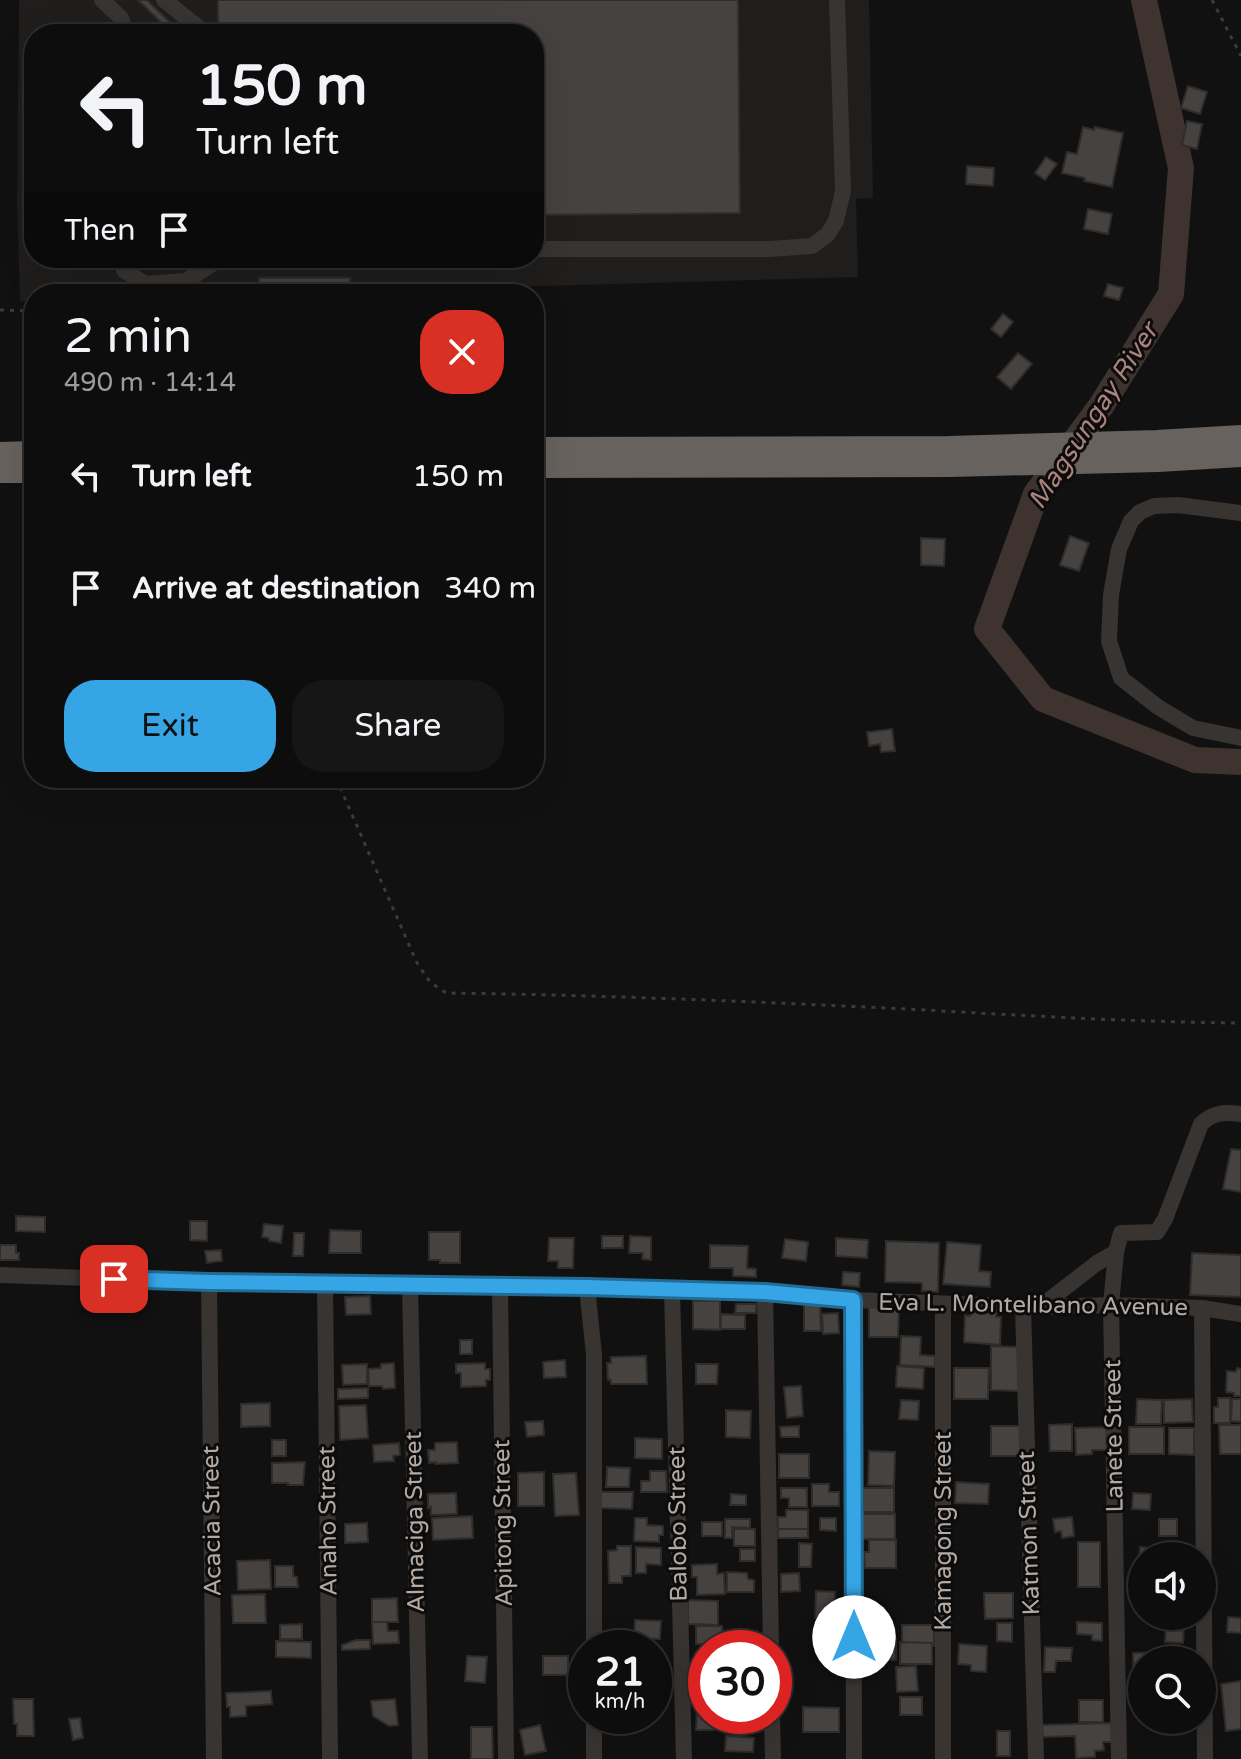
<!DOCTYPE html>
<html lang="en">
<head>
<meta charset="utf-8">
<style>
	:root { --surface:#0e0d0d; --page:#171616; --text:#f1f3f6; --muted:#9b9c9d; --line:#2e2d2e; --accent:#35a5e5 }
	body { margin:0; font-family:"Varela Round",sans-serif; background:var(--page); color:var(--text); height:100vh; display:flex; flex-direction:column; font-size:30px; white-space:nowrap }
	* { box-sizing:border-box; margin:0 }
	p { font-size:26px; color:var(--muted) }
	.icon { flex:none; width:44px; height:44px; fill:none; stroke:currentColor; stroke-width:2; stroke-linecap:round; stroke-linejoin:round }
	.map { position:relative; flex:1; overflow:hidden }
	.details { position:absolute; left:24px; top:284px; width:520px; height:504px; display:flex; flex-direction:column; background:var(--surface); border-radius:32px; box-shadow:0 8px 32px #0002,0 0 0 2px var(--line) }
	.details>* { flex:none }
	.banner { position:absolute; left:24px; top:24px; width:520px; height:244px; border-radius:32px; box-shadow:0 8px 32px #0002,0 0 0 2px var(--line); background:#0e0d0d; color:var(--text); overflow:hidden }
	.tools { position:absolute; left:1128px; top:1542px; display:grid; gap:16px }
	.tools a { display:grid; place-items:center; width:88px; height:88px; border-radius:50%; background:var(--surface); box-shadow:0 8px 32px #0002,0 0 0 2px var(--line); font-size:40px }
	.speed { position:absolute; left:568px; top:1630px; display:flex; gap:16px; font-size:40px; font-weight:700; text-align:center }
	.speed>* { display:grid; place-content:center; width:104px; height:104px; border-radius:50%; background:var(--surface); box-shadow:0 8px 32px #0002,0 0 0 2px var(--line); line-height:1 }
	.speed small { font-size:20px; font-weight:400 }
	.speed .limit { border:12px solid #d22; background:#fff; color:#111 }
	.pin { position:absolute; display:grid; place-items:center; width:68px; height:68px; color:#fff; margin:-34px; border-radius:16px; box-shadow:0 4px 12px #0006 }
	.me { position:absolute; width:88px; margin:-44px; rotate:0deg; stroke-linejoin:round; filter:drop-shadow(0 0 6px #0008) }
	.turn { display:flex; align-items:center; gap:28px; height:168px; padding:0 40px; font-size:36px }
	.turn .icon { width:104px; height:104px; stroke-width:2.5 }
	.turn b { display:block; font-size:56px; line-height:68px }
	.then { display:flex; align-items:center; height:76px; padding:0 40px; background:#0003; gap:16px; font-size:30px }
	.round { display:grid; place-items:center; flex:none; width:84px; height:84px; border-radius:32px; background:var(--page) }
	.overview { display:flex; align-items:center; justify-content:space-between; height:136px; padding:0 40px }
	h1 { font-size:48px; font-weight:600; line-height:60px }
	.button { display:flex; gap:16px; margin-top:auto; padding:16px 40px }
	.button a { flex:1; height:92px; border-radius:32px; background:var(--accent); color:#111; font-size:32px; font-weight:600; line-height:92px; text-align:center }
	.button a+a { background:var(--page); color:var(--text) }
	ul { padding:0; list-style:none }
	li { display:flex; align-items:center; gap:24px; height:112px; padding:0 40px }
	li div { flex:1 }
	li b { display:block; font-size:30px }
	li em { font-style:normal }
	.map>svg:first-child { display:block }
	.built { fill:#1f1e1d; fill-rule:evenodd }
	.lines { fill:none; stroke-linecap:round; stroke-linejoin:round }
	.river { stroke:#3f3330; stroke-width:26 }
	.building { fill:#454240; stroke:#2e2d2b; stroke-width:2 }
	.path { stroke:#3d3a38; stroke-width:3; stroke-dasharray:4 6; stroke-linecap:butt }
	.minor { stroke:#373432; stroke-width:16 }
	.highway { stroke:#67625e; stroke-width:22 }
	.route-casing { stroke:#226b95; stroke-width:20 }
	.route { stroke:#35a5e5; stroke-width:14 }
	.labels { text-anchor:middle; dominant-baseline:central; stroke-width:6; stroke-linejoin:round; paint-order:stroke }
	.street-label { font-size:24px; fill:#b2a9a3; stroke:#0d0c0c }
	.water-label { font-size:26px; font-style:italic; fill:#ab837b; stroke:#0d0c0c }
</style>
</head>
<body>
<div class="map">
<svg width="1241" height="1759" viewBox="0 0 1241 1759">
	<rect width="100%" height="100%" fill="#121111"/>
	<path class="built" d="M19,0H869L873,198L856,199L858,277L269,294H34V301H20L17,203ZM34,34H534V258H34Z"/>
	<g class="lines">
		<path class="river" d="M1144,0L1181,168L1171,294L1101,406L1036,494L987,629L1043,699L1195,760L1241,762"/>
	</g>
	<g class="building">
		<path d="M138,0H147L182,34H173Z"/>
		<path d="M218,0H738L740,213L534,215V34H218Z"/>
		<path d="M1188,86L1207,92L1200,114L1181,108Z"/>
		<path d="M1187,121L1202,124L1197,149L1182,145Z"/>
		<path d="M1083,127L1094,130L1095,127L1123,133L1112,187L1084,181L1085,178L1062,173L1067,152L1077,154Z"/>
		<path d="M1046,157L1057,164L1045,180L1035,173Z"/>
		<path d="M967,166L994,168L993,186L966,184Z"/>
		<path d="M1088,209L1112,214L1108,234L1084,229Z"/>
		<rect x="259" y="278" width="91" height="11"/>
		<path d="M1108,284L1123,288L1119,300L1104,296Z"/>
		<path d="M1003,314L1013,322L1001,337L991,329Z"/>
		<path d="M1018,353L1032,364L1011,389L997,377Z"/>
		<path d="M1070,536L1089,543L1079,571L1060,565Z"/>
		<path d="M921,538L945,539L944,566L921,565Z"/>
		<path d="M892,729L895,751L881,752L880,744L869,746L867,732Z"/>
		<path d="M1231,1149L1241,1150V1192L1223,1189Z"/>
		<path d="M16,1216L45,1217V1232L16,1231Z"/>
		<path d="M190,1221H207V1241L190,1240Z"/>
		<path d="M264,1224L283,1226L281,1243L269,1241V1238L262,1237Z"/>
		<path d="M330,1230L361,1231V1253H329Z"/>
		<path d="M429,1232H460V1263H440V1260H429Z"/>
		<path d="M294,1233H304L303,1256H293Z"/>
		<rect x="602" y="1236" width="21" height="12"/>
		<path d="M630,1236L651,1237V1260L642,1259L643,1253H629Z"/>
		<path d="M549,1238H574L573,1268H558V1261H548Z"/>
		<path d="M836,1238L868,1240L867,1258L836,1256Z"/>
		<path d="M785,1239L808,1242L806,1261L782,1258Z"/>
		<path d="M886,1241L939,1243L938,1292L922,1291V1283L885,1282Z"/>
		<path d="M947,1242L981,1245L979,1271L991,1272L990,1287L943,1284Z"/>
		<path d="M0,1245H16V1253H19V1260H0Z"/>
		<path d="M710,1245L748,1246L747,1268L756,1269V1277L733,1276V1268H710Z"/>
		<path d="M221,1250L222,1261L207,1263L205,1251Z"/>
		<path d="M1192,1253L1241,1255V1297L1190,1295Z"/>
		<path d="M843,1272L860,1273L859,1287L842,1285Z"/>
		<path d="M370,1296L371,1314L346,1315L345,1297Z"/>
		<path d="M693,1301H720V1330L693,1329Z"/>
		<path d="M804,1303H820L821,1331H804Z"/>
		<path d="M736,1304H756V1313H735Z"/>
		<path d="M970,1306L997,1308L996,1317H1001L1000,1345L964,1342L965,1315L970,1316Z"/>
		<path d="M869,1307H899L898,1337H869Z"/>
		<path d="M838,1313L839,1333L823,1334L822,1314Z"/>
		<path d="M721,1314L745,1315V1329H721Z"/>
		<path d="M901,1336L921,1337L920,1355L935,1356V1367L900,1365Z"/>
		<rect x="460" y="1340" width="12" height="14"/>
		<path d="M991,1346L1019,1347V1391L991,1390Z"/>
		<path d="M646,1356L647,1384H611V1380H608L607,1363H611V1357Z"/>
		<path d="M565,1360L566,1377L544,1378L543,1362Z"/>
		<path d="M394,1363L395,1388L383,1389L382,1386H369L368,1369L381,1368V1364Z"/>
		<path d="M485,1363V1369H490V1380H486V1386L461,1387V1373H456V1364Z"/>
		<path d="M367,1364V1384L343,1385L342,1365Z"/>
		<path d="M696,1364H718L717,1384H696Z"/>
		<path d="M897,1366L924,1368L923,1389L896,1387Z"/>
		<path d="M954,1368H989L988,1399H954Z"/>
		<path d="M1237,1368L1241,1369V1396H1234V1393L1226,1392L1227,1371L1236,1372Z"/>
		<path d="M801,1386L803,1416L787,1418L784,1387Z"/>
		<path d="M368,1388V1398L338,1399V1389Z"/>
		<path d="M1218,1398H1230V1423H1214V1407H1218Z"/>
		<path d="M1137,1399L1162,1400L1161,1424H1136Z"/>
		<path d="M1192,1399L1193,1422L1164,1423V1400Z"/>
		<path d="M1232,1399H1241V1422L1231,1421Z"/>
		<path d="M901,1400L919,1401L918,1420L899,1419Z"/>
		<path d="M270,1403V1426L241,1427V1404Z"/>
		<path d="M366,1405L368,1438L340,1440L339,1406Z"/>
		<path d="M726,1410L751,1411L750,1438L726,1437Z"/>
		<path d="M543,1421L544,1435L527,1437L525,1422Z"/>
		<path d="M1072,1424V1451H1050L1049,1425Z"/>
		<path d="M1219,1425H1241V1454H1220Z"/>
		<path d="M799,1426V1437H781L780,1427Z"/>
		<rect x="991" y="1426" width="33" height="30"/>
		<path d="M1107,1427L1108,1450H1092V1454L1076,1455L1075,1428Z"/>
		<rect x="1129" y="1427" width="35" height="27"/>
		<path d="M1169,1428H1194V1455L1169,1454Z"/>
		<path d="M635,1438L662,1439V1459L635,1458Z"/>
		<rect x="272" y="1440" width="14" height="16"/>
		<path d="M457,1442L458,1463L436,1464V1462L429,1463L428,1450H435V1443Z"/>
		<path d="M399,1443L400,1455L393,1456L394,1461L374,1462L373,1445Z"/>
		<path d="M869,1451L895,1452L894,1486L868,1485Z"/>
		<rect x="779" y="1454" width="30" height="24"/>
		<path d="M305,1462L303,1485H288V1483H272V1463Z"/>
		<path d="M607,1467L630,1468L629,1487H606Z"/>
		<path d="M650,1471H666L667,1492H641V1481H650Z"/>
		<path d="M544,1472V1506H518V1473Z"/>
		<path d="M576,1473L579,1515L555,1516L553,1474Z"/>
		<path d="M956,1482L989,1484L988,1504L955,1503Z"/>
		<path d="M812,1484H829V1492H839V1506H812Z"/>
		<path d="M781,1488H807V1507H789V1498H781Z"/>
		<rect x="863" y="1488" width="31" height="24"/>
		<path d="M601,1492H633L632,1509L601,1508Z"/>
		<path d="M456,1493L457,1514L431,1515V1507L428,1508V1494Z"/>
		<path d="M1133,1493L1151,1494L1150,1510L1132,1509Z"/>
		<path d="M731,1494L746,1495V1505H730Z"/>
		<path d="M786,1510H808V1529H778V1517H786Z"/>
		<rect x="860" y="1514" width="35" height="25"/>
		<path d="M472,1516L473,1538L433,1540L432,1518Z"/>
		<path d="M1072,1517L1074,1536L1062,1538L1061,1531L1055,1532L1053,1519Z"/>
		<path d="M635,1518H647V1525L663,1526V1535H659V1542L634,1541Z"/>
		<path d="M820,1518H836V1531L820,1530Z"/>
		<path d="M725,1519H750V1528L732,1527V1538H725Z"/>
		<rect x="1159" y="1519" width="18" height="17"/>
		<rect x="702" y="1522" width="20" height="14"/>
		<path d="M367,1523L368,1542L345,1543V1524Z"/>
		<rect x="734" y="1529" width="21" height="17"/>
		<rect x="778" y="1529" width="30" height="9"/>
		<path d="M869,1540H896V1568H865L864,1552H869Z"/>
		<rect x="1078" y="1542" width="22" height="45"/>
		<path d="M799,1543L812,1544L811,1567H799Z"/>
		<path d="M617,1546H631V1576H622V1583H609L608,1551L617,1550Z"/>
		<path d="M636,1547L661,1548V1565L646,1564V1573H636Z"/>
		<path d="M1140,1547L1158,1549V1556H1142V1564L1139,1563Z"/>
		<rect x="740" y="1549" width="15" height="12"/>
		<path d="M270,1560L271,1589L238,1590L237,1561Z"/>
		<path d="M717,1564V1574L724,1573L725,1594L697,1595V1577H692V1565Z"/>
		<path d="M275,1566H293V1576L297,1577L298,1587H275Z"/>
		<path d="M1132,1570H1142V1592H1131Z"/>
		<path d="M727,1572L747,1573L748,1579L754,1580V1592H727Z"/>
		<path d="M799,1573L800,1591L781,1592V1574Z"/>
		<path d="M816,1591L835,1592L834,1619L815,1618Z"/>
		<path d="M984,1593H1013V1618L985,1619Z"/>
		<path d="M265,1594L266,1623H233L232,1595Z"/>
		<path d="M397,1598L398,1622H372V1599Z"/>
		<path d="M688,1600L718,1601V1625L688,1624Z"/>
		<path d="M1228,1617L1241,1618V1633L1227,1632Z"/>
		<path d="M635,1620L661,1621L660,1639L634,1638Z"/>
		<path d="M372,1622H387L388,1631H398L399,1643L373,1644Z"/>
		<path d="M1077,1622L1102,1623V1641L1092,1640V1635L1077,1634Z"/>
		<path d="M997,1623H1012V1642L997,1641Z"/>
		<path d="M302,1624V1639H280V1625Z"/>
		<rect x="902" y="1625" width="32" height="21"/>
		<path d="M1166,1625L1184,1627L1183,1643L1165,1642Z"/>
		<rect x="696" y="1626" width="26" height="18"/>
		<rect x="864" y="1639" width="32" height="21"/>
		<path d="M356,1640H370V1649L342,1650V1645Z"/>
		<path d="M276,1641L311,1642V1658L276,1657Z"/>
		<path d="M900,1642L932,1643V1664H900Z"/>
		<path d="M959,1644L987,1646L986,1672L971,1671V1665L958,1664Z"/>
		<path d="M1045,1647L1072,1648L1071,1661H1056L1055,1672H1044Z"/>
		<path d="M1171,1652V1660H1142V1687H1134L1133,1653Z"/>
		<path d="M467,1656L487,1657L485,1683L465,1681Z"/>
		<rect x="543" y="1656" width="25" height="19"/>
		<path d="M694,1658H706V1672H695Z"/>
		<path d="M916,1666L918,1691L897,1692L896,1667Z"/>
		<path d="M1241,1681V1729L1226,1731L1221,1684Z"/>
		<path d="M271,1691L272,1704L246,1706V1716L230,1717V1707H227L226,1693Z"/>
		<rect x="900" y="1697" width="22" height="18"/>
		<path d="M13,1699H33L34,1736H17V1724H14Z"/>
		<path d="M395,1699L398,1725L389,1726L373,1716L371,1701Z"/>
		<rect x="1079" y="1700" width="24" height="22"/>
		<path d="M697,1707L706,1708V1716H715L714,1730H696Z"/>
		<path d="M803,1707L839,1708V1732H803Z"/>
		<rect x="724" y="1716" width="26" height="10"/>
		<path d="M80,1718L83,1738L73,1740L69,1719Z"/>
		<path d="M1111,1723L1112,1742H1103L1104,1750L1095,1751V1757L1076,1758L1075,1736L1043,1737L1042,1725Z"/>
		<path d="M540,1725L546,1751L525,1755L520,1730Z"/>
		<path d="M471,1727H492L493,1759H471Z"/>
		<rect x="997" y="1731" width="13" height="25"/>
		<path d="M726,1736L754,1738L753,1752L725,1751Z"/>
	</g>
	<g class="lines">
		<g class="path">
			<path d="M1212,0L1241,56"/>
			<path d="M0,310L34,311"/>
			<path d="M336,778L417,963L430,982L446,993C606,995 766,1002 925,1010C1031,1016 1135,1022 1241,1023"/>
		</g>
		<g class="minor">
			<path d="M102,0L121,18L125,34"/>
			<path d="M164,0L198,27"/>
			<path d="M534,249H770L812,246L827,235L836,221L843,191L837,0"/>
			<path d="M122,258L124,270L145,284L186,281L221,258"/>
			<path d="M1241,513L1178,505L1154,506L1140,512L1131,521L1119,549L1111,595L1109,641L1121,678L1158,707L1193,728L1241,738"/>
			<path d="M1116,1252L1111,1305L1119,1759"/>
			<path d="M0,1275L209,1282L587,1287L765,1292L853,1300L1040,1307L1111,1305L1202,1308L1241,1314"/>
			<path d="M209,1282L214,1759"/>
			<path d="M325,1284L330,1759"/>
			<path d="M410,1286L420,1759"/>
			<path d="M500,1287L506,1759"/>
			<path d="M587,1287L594,1355V1648"/>
			<path d="M672,1290L684,1759"/>
			<path d="M765,1292L771,1648"/>
			<path d="M853,1300L854,1759"/>
			<path d="M1023,1307L1036,1759"/>
			<path d="M1040,1307L1097,1263L1116,1252L1121,1233L1157,1232L1165,1219L1201,1124C1213,1112 1225,1112 1241,1114"/>
			<path d="M1202,1308L1205,1759"/>
			<path d="M594,1716V1759"/>
			<path d="M772,1716L773,1759"/>
			<path d="M943,1759V1304"/>
		</g>
		<g class="highway">
			<path d="M534,448L949,447L1157,441L1241,436"/>
			<path d="M0,453L34,452"/>
			<path d="M534,467L950,466L1158,461L1241,456"/>
			<path d="M0,472H34"/>
		</g>
	</g>
	<g class="lines">
		<defs>
			<path id="route" d="M114,1279L209,1282L587,1287L765,1292L853,1300L854,1637"/>
		</defs>
		<use href="#route" class="route-casing"/>
		<use href="#route" class="route"/>
	</g>
	<g class="labels">
		<g class="street-label">
			<text transform="translate(1033 1305) rotate(1)">Eva L. Montelibano Avenue</text>
			<text transform="translate(1114 1436) rotate(-91)">Lanete Street</text>
			<text transform="translate(212 1521) rotate(-91)">Acacia Street</text>
			<text transform="translate(328 1521) rotate(-91)">Anaho Street</text>
			<text transform="translate(415 1522) rotate(-91)">Almaciga Street</text>
			<text transform="translate(503 1523) rotate(-91)">Apitong Street</text>
			<text transform="translate(678 1524) rotate(-91)">Balobo Street</text>
			<text transform="translate(943 1531) rotate(-90)">Kamagong Street</text>
			<text transform="translate(1029 1533) rotate(-92)">Katmon Street</text>
		</g>
		<g class="water-label">
			<text transform="translate(1093 416) rotate(-57)">Magsungay River</text>
		</g>
	</g>
</svg>
<div class="tools">
<a><svg class="icon" aria-label="sound" viewBox="0 0 24 24"><path d="M4 9h4l5-4v14l-5-4H4zM17 9q2 3 0 6"/></svg></a>
<a><svg class="icon" aria-label="search" viewBox="0 0 24 24"><circle cx="10" cy="10" r="6"/><path d="M15 15l6 6"/></svg></a>
</div>
<div class="speed"><div>21<small>km/h</small></div><div class="limit">30</div></div>
<div class="pin" style="left:114px;top:1279px;background:#d93025"><svg class="icon" aria-label="arrive" viewBox="0 0 24 24"><path d="M6 21V4h12l-3 4 3 4H6"/></svg></div>
<svg class="me" style="left:854px;top:1637px" viewBox="-20 -20 40 40"><circle r="19" fill="#fff"/><path d="M0-13L10 11 0 6-10 11z" fill="#35a5e5"/></svg>
<div class="banner">
<div class="turn"><svg class="icon" aria-label="left" viewBox="0 0 24 24"><path d="M17 20v-9H6M10 6l-5 5 5 5"/></svg><div><b>150 m</b>Turn left</div></div>
<div class="then">Then<svg class="icon" aria-label="arrive" viewBox="0 0 24 24"><path d="M6 21V4h12l-3 4 3 4H6"/></svg></div>
</div>
<section class="details">
<div class="overview"><div><h1>2 min</h1><p>490 m · 14:14</p></div><a class="round" style="background:#d93025;color:#fff"><svg class="icon" aria-label="close" viewBox="0 0 24 24"><path d="M6 6l12 12M18 6L6 18"/></svg></a></div>
<ul>
<li><svg class="icon" aria-label="left" viewBox="0 0 24 24"><path d="M17 20v-9H6M10 6l-5 5 5 5"/></svg><div><b>Turn left</b></div><em>150 m</em></li>
<li><svg class="icon" aria-label="arrive" viewBox="0 0 24 24"><path d="M6 21V4h12l-3 4 3 4H6"/></svg><div><b>Arrive at destination</b></div><em>340 m</em></li>
</ul>
<div class="button"><a>Exit</a><a>Share</a></div>
</section>
</div>
</body>
</html>
